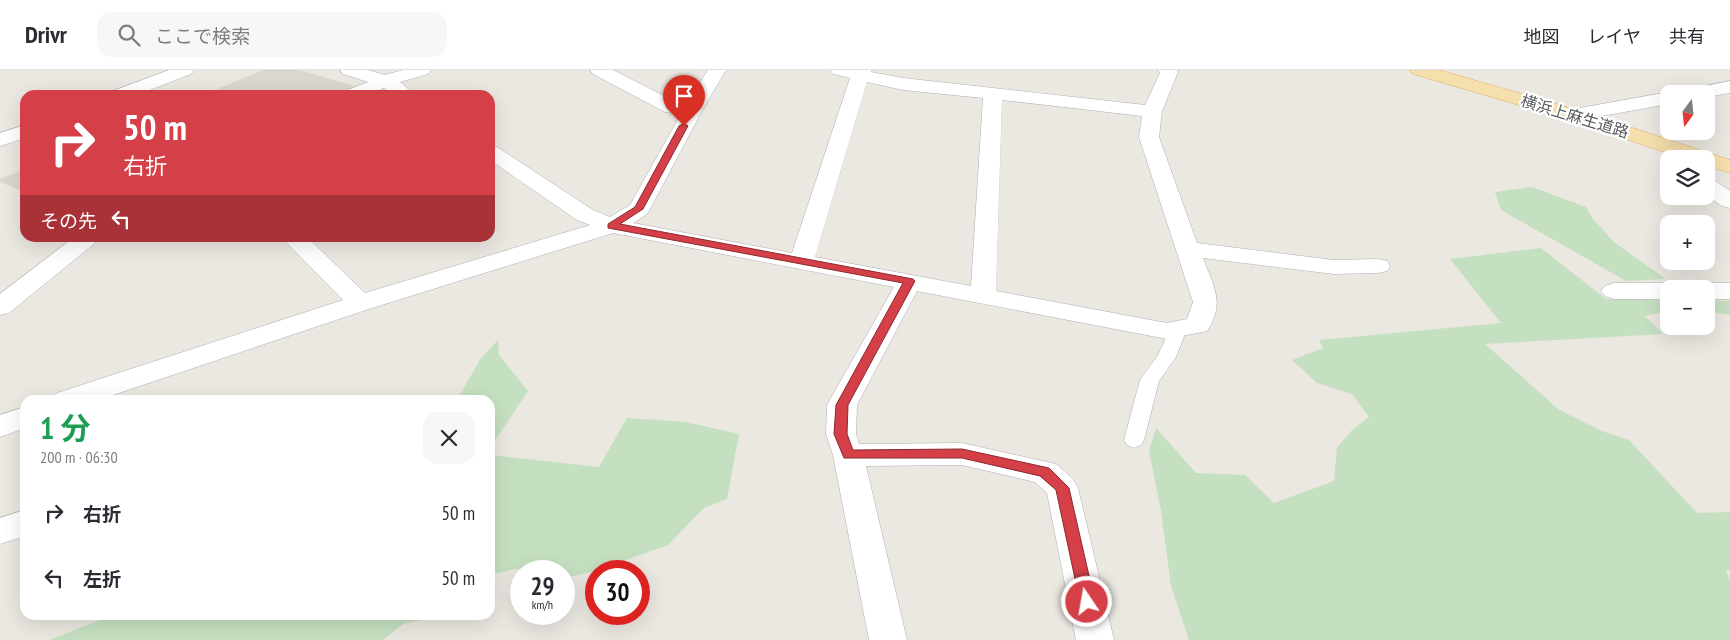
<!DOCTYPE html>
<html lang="ja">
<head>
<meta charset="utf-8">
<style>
	:root { --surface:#fff; --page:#f7f7f7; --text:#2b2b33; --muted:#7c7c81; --line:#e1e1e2 }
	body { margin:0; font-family:"PT Sans Narrow","Noto Sans JP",sans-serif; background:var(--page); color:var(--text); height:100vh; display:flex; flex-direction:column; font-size:19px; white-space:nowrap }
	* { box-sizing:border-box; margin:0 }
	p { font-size:16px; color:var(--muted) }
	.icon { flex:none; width:28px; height:28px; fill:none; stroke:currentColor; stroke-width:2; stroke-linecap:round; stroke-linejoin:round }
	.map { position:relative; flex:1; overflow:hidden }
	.side { position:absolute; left:20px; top:325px; width:475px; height:225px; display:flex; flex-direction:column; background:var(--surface); border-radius:15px; box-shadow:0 5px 20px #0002 }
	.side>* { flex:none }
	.hud { position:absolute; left:20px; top:20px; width:475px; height:152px; border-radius:15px; box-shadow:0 5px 20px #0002; background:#d43f48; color:#fff; overflow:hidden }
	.needle { width:32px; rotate:195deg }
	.fabs { position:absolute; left:1660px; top:15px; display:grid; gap:10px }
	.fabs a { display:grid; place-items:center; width:55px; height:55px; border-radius:10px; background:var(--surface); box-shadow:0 5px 20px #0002; font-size:25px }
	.speed { position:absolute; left:510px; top:490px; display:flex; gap:10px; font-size:25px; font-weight:700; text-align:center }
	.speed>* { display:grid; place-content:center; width:65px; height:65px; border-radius:50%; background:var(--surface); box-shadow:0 5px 20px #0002; line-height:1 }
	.speed small { font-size:12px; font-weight:400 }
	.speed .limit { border:8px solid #d22; background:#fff; color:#111 }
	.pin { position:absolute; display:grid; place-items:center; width:42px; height:42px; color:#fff; margin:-51px -21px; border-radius:50% 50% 50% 0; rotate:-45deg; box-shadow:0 0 5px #0007 }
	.pin .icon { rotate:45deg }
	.me { position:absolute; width:55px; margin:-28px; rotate:348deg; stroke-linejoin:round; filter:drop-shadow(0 0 4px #0008) }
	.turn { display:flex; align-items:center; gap:18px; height:105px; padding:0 20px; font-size:22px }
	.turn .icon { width:65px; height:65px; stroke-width:2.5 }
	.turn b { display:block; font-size:35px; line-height:42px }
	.then { display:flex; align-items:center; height:48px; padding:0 20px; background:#0003; gap:10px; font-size:19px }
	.round { display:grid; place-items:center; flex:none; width:52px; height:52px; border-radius:15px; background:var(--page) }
	.headline { display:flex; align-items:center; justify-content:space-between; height:85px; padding:0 20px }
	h1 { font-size:30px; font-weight:700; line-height:38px; color:#1e9e55 }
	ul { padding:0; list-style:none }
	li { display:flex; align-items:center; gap:15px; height:65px; padding:0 20px }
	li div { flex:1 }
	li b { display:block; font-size:19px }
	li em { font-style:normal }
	header { display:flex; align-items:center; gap:30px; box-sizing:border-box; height:70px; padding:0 25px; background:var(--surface); border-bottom:1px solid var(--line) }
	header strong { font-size:24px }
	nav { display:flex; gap:28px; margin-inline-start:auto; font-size:18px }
	.search { width:350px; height:45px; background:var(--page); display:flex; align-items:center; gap:12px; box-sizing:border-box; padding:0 18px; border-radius:15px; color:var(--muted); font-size:19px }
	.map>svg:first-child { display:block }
	.education { fill:#dbd7d0 }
	.green { fill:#c5e0c0 }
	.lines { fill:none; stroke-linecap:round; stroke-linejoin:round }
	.service-casing { stroke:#adb0b2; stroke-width:1 }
	.minor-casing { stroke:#adb0b2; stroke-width:1 }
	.primary-casing { stroke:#e0ac66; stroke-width:1 }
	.service { fill:#fff; fill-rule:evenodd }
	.minor { fill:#fff; fill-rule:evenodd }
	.primary { fill:#f5dfad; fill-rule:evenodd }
	.route { fill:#d43f48; stroke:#8a292f }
	.labels { text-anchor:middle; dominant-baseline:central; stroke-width:4.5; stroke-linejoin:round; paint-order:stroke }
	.far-street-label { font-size:16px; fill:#5a5e60; stroke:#fff }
</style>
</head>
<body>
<header>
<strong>Drivr</strong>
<div class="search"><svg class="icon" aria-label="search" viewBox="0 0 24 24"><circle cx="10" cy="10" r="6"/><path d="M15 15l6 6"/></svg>ここで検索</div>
<nav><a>地図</a><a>レイヤ</a><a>共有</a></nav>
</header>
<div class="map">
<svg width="1730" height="570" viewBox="0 0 1730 570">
	<rect width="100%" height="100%" fill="#ebe7e1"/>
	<g class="education">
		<path d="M263,0H300L357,17L342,25H203Z"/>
		<path d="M25,99V122L0,112V109Z"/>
	</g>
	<g class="green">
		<path d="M1532,117L1586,137L1593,149L1615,173L1666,209L1626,211L1501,140L1495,122Z"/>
		<path d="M1541,178L1606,229L1669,230V241L1645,246L1663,264L1485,274L1558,339L1599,360L1629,370L1697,443L1730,442V500L1726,501L1730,511V570H1189L1171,516L1161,441L1149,381L1156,358L1196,403L1245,405L1274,433L1334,411L1337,378L1352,360L1369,347L1352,324L1317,313L1292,290L1323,278L1319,270L1501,253L1450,189Z"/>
		<path d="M1706,230L1730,231V245L1706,241Z"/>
		<path d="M498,270L499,285L528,321L490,378V330H459L458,328L481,288Z"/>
		<path d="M627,348L686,352L739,364L727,429L704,438L668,475L592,502L564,508V501H524L516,499L490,505V385L599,397Z"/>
		<path d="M113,545H432L430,548L403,554L383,570H49Z"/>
	</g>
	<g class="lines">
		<defs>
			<path id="service" d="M1178,253L1184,255L1187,259L1176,287L1159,311L1144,370L1141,375L1134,378L1127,375L1124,370L1140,310L1158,285L1172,255Z"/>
			<g id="minor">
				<path d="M169,0H194L191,4L137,25H111L113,21Z"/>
				<path d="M340,0H368L385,5L403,0H431L428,4L400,12L415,25H394L384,18L368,25H343L345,21L368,12L343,4Z"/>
				<path d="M590,0H613L676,32L687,33L708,0H726L703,39L650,139L647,144L633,153L792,183L850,8L833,4L830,0H872L871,2L903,8L1145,35L1160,3L1158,0H1177L1178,2L1162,41L1159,67L1197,173L1334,190L1378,189L1387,191L1390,196L1387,201L1378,203L1334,204L1203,188C1213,216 1226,232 1207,261L1167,269L917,221L857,335L856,364L859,374L962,373L1056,394L1073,409L1078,418L1114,570H1076L1047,423L1035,412L962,395L866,396L907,570H869L833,385L826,364L827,335L894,217L613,163L369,239L98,330H52L57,323L343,230L287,173L284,168H308L365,223L590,155L577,150L490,90V75L497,77L593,140L610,147L630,135L681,44L665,42L593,4ZM867,12L903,20L983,28L971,216L815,187ZM1002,30L1142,46L1139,67L1193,232L1187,249L1167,253L996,221Z"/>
				<path d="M1730,11V23L1706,27V24H1684L1686,20Z"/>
				<path d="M1669,22L1675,24H1669V34L1574,51L1567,49L1564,45L1567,41L1574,39Z"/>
				<path d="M25,55V68L0,76V63Z"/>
				<path d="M1706,109L1714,110L1730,121V138L1722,136L1706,125Z"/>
				<path d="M73,168H99L95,173L9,243L0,245V224Z"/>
				<path d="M1614,213H1669L1678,216L1680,219H1669V229H1614L1605,226L1601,221L1605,216Z"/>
				<path d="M1706,213H1730V229H1706V219H1695L1697,216Z"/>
				<path d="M25,337V358L0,367V345Z"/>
				<path d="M25,440V466L0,474V448Z"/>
			</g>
			<path id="primary" d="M1410,0H1439L1581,41L1730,90V103L1706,96V89H1685L1567,49L1413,4Z"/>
		</defs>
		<use href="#service" class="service-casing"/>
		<use href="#minor" class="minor-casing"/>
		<use href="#primary" class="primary-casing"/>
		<use href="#service" class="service"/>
		<use href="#minor" class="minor"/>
		<use href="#primary" class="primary"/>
	</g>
	<path class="route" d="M684,53L688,56L643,139L620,154L913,209L915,211L848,335L847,364L853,380L962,379L1049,398L1069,418L1095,532L1092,537L1087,538L1082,537L1080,532L1056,420L1040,406L962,388H844L834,364L836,335L903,213L608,158V154L635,137L679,56Z"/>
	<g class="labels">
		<g class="far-street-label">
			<text transform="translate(1575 46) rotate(17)">横浜上麻生道路</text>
		</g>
	</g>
</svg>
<div class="fabs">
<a><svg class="needle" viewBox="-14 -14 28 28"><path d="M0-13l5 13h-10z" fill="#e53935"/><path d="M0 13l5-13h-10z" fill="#7c7c81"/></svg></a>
<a><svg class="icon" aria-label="layers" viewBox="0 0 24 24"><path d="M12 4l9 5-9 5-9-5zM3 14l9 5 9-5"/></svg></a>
<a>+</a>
<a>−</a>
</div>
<div class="speed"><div>29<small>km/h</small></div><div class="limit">30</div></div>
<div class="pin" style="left:684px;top:56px;background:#d93025"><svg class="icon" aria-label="arrive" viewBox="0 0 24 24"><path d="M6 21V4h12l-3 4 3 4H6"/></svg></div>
<svg class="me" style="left:1087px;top:532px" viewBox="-20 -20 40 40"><circle r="17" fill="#d43f48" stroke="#fff" stroke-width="3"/><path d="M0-11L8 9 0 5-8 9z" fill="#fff"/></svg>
<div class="hud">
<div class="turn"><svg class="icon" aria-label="right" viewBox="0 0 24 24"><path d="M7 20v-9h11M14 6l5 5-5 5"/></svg><div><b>50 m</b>右折</div></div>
<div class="then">その先<svg class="icon" aria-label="left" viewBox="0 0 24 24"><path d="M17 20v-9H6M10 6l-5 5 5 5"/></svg></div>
</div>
<section class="side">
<div class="headline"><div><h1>1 分</h1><p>200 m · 06:30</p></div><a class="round"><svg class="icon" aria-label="close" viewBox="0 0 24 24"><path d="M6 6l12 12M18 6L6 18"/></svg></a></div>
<ul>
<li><svg class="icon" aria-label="right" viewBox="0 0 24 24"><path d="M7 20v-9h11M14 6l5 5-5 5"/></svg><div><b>右折</b></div><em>50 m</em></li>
<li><svg class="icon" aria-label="left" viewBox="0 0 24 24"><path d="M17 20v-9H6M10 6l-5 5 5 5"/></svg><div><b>左折</b></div><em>50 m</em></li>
</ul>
</section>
</div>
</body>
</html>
